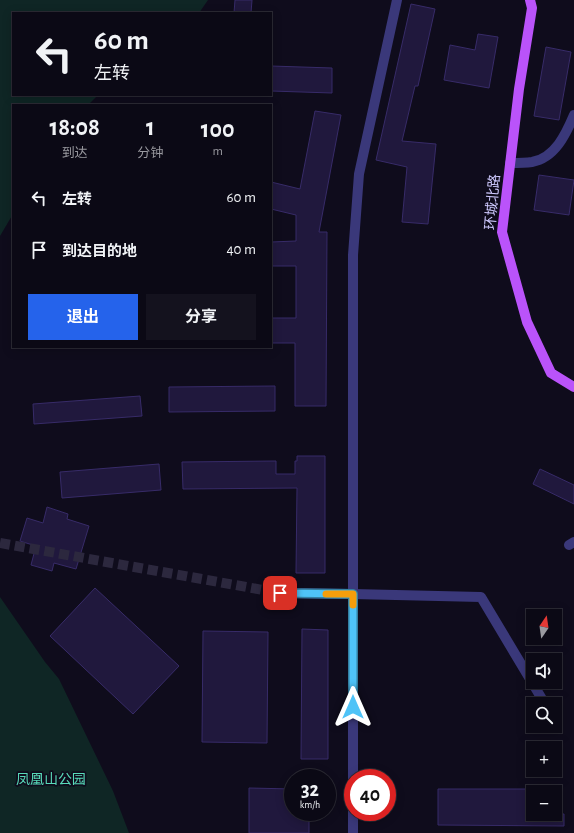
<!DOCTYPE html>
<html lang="zh">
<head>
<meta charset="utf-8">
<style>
	:root { --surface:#0b0915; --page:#14121e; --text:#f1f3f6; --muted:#9a9aa0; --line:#2b2a34; --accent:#2563eb }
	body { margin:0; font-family:"Alegreya Sans","Noto Sans SC",sans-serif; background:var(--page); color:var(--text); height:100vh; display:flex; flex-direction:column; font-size:15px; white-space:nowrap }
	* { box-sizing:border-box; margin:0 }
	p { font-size:13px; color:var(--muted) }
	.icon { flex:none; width:22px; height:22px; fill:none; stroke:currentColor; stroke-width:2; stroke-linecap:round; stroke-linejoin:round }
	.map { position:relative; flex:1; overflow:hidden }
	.panel { position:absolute; left:12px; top:104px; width:260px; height:244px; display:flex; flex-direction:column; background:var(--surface); border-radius:0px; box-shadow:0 2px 10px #0003,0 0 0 1px var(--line) }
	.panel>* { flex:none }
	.hud { position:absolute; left:12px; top:12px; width:260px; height:84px; border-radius:0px; box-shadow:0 2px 10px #0003,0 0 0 1px var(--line); background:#0b0915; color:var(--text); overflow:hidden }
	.needle { width:26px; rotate:13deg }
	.tools { position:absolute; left:526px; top:609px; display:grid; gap:8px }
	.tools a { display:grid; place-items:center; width:36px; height:36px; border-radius:0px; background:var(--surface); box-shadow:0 2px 10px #0003,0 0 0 1px var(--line); font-size:20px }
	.speed { position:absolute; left:284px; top:769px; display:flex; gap:8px; font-size:20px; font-weight:700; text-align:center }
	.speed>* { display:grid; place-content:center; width:52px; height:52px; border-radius:50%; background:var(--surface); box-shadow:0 2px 10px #0003,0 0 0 1px var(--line); line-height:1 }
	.speed small { font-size:10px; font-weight:400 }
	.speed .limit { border:6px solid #d22; background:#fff; color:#111 }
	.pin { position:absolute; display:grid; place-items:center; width:34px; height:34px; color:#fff; margin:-17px; border-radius:8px; box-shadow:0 2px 6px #0006 }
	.me { position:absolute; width:44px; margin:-22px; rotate:0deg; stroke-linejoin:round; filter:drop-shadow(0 0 3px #0008) }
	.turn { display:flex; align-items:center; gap:14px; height:84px; padding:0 16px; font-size:18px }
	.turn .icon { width:52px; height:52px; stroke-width:2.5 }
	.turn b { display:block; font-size:28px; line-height:34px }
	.eta { display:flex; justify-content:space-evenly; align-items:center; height:68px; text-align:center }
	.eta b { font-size:24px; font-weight:700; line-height:28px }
	.button { display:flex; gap:8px; margin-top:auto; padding:8px 16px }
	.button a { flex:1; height:46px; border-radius:0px; background:var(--accent); color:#fff; font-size:16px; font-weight:700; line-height:46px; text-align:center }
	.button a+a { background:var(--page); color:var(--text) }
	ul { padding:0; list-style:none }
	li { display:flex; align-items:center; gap:12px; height:52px; padding:0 16px }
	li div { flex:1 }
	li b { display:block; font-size:15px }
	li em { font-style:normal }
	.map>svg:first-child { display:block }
	.green { fill:#0f2625 }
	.building { fill:#20183d; stroke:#372b68 }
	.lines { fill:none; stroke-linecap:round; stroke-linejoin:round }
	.tertiary-tunnel { stroke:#2c283e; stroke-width:10; stroke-dasharray:10 5; stroke-linecap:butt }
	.minor { stroke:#3a387a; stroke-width:10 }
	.tertiary { stroke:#3a387a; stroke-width:10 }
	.primary { stroke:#ba53fa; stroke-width:10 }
	.route-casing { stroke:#337fa1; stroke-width:10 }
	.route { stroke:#4fc3f7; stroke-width:7 }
	.slow { stroke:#f59e0b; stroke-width:7 }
	.labels { text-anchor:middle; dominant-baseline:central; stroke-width:3.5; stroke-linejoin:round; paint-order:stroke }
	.street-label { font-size:14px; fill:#cec9fe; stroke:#0f0c1c }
	.park-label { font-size:14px; fill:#58dab9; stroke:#0f0c1c }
</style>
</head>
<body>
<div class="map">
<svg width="574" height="833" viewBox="0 0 574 833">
	<rect width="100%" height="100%" fill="#0f0c1c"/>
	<g class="green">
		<path d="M0,0H208L199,13H13V95H98L88,105H13V214L0,236Z"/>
		<path d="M0,597L45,662L59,679L113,791L129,833H0Z"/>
	</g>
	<g class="building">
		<path d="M235,0H252L251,13H234Z"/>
		<path d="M411,4L435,9L418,86H415L402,141L436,144L428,224L402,222L407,167L376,160Z"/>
		<path d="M478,34L498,37L489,88L444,80L450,45L475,50Z"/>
		<path d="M546,47L571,52L559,120L534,116Z"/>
		<path d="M271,66L332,68V93L271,91Z"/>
		<path d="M315,111L341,115L319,232H327L326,406H295V343H271V318H296V266H271V242L296,241V215L271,209V182L300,189Z"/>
		<path d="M539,175L574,180L569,215L534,210Z"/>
		<path d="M275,386V411L169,412V387Z"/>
		<path d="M140,396L142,416L34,424L33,404Z"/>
		<path d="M297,456H325V573H296L297,488L183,489L182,462L276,461V474H295V461H297Z"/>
		<path d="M159,464L161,490L62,498L60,472Z"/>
		<path d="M540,469L574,485V504L533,484Z"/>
		<path d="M47,507L68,514L67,519L89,526L76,569L54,563L52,571L31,565L36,546L20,541L27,518L43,523Z"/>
		<path d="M95,588L179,666L133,714L50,636Z"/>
		<path d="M302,629L328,630V759H301Z"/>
		<path d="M203,631L268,632L267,743L202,742Z"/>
		<path d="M249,788L293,789V812H309V833H249Z"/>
		<path d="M438,789H533V814H564V826L438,825Z"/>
	</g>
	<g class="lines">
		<path class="tertiary-tunnel" d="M0,543L280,593"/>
		<g class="minor">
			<path d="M510,163C517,163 525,163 532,162C555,158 566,134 574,115"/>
			<path d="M569,545L574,542"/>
			<path d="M353,594L481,597L545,704"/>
		</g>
		<g class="tertiary">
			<path d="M280,593L353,594"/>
			<path d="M353,833V255L359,174L397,0"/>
		</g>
		<path class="primary" d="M530,0L532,8L519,89L502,232L527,322L551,373L574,387"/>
	</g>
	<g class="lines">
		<defs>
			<path id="route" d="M280,593L353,594V707"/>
		</defs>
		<use href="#route" class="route-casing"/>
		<use href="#route" class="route"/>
		<path class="slow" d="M326,594H353V605"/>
	</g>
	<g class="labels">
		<g class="street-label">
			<text transform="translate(493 202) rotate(-85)">环城北路</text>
		</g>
		<g class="park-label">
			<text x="51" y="780">凤凰山公园</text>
		</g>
	</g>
</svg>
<div class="tools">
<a><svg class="needle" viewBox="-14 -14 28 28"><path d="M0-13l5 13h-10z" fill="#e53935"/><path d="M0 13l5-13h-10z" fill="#9a9aa0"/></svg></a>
<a><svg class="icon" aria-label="sound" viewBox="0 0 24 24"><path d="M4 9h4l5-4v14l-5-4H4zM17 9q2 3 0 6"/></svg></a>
<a><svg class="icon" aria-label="search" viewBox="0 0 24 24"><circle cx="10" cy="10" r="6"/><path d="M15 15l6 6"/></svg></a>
<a>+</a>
<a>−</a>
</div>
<div class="speed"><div>32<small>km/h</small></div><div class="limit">40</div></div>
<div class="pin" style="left:280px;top:593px;background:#d93025"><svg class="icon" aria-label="arrive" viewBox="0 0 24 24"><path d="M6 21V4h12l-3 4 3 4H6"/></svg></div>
<svg class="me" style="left:353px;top:707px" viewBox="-20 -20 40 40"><path d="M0-17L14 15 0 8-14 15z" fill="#4fc3f7" stroke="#fff" stroke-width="4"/></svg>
<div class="hud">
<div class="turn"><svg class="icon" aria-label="left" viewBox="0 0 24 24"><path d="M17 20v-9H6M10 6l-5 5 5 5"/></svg><div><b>60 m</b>左转</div></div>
</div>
<section class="panel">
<div class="eta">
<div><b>18:08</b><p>到达</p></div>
<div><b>1</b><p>分钟</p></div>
<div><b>100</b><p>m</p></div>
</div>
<ul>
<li><svg class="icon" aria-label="left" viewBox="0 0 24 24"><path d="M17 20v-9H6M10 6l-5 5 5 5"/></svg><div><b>左转</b></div><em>60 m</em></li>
<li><svg class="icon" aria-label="arrive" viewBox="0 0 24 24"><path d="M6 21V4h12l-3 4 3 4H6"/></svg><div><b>到达目的地</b></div><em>40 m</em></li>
</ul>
<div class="button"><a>退出</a><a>分享</a></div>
</section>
</div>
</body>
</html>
